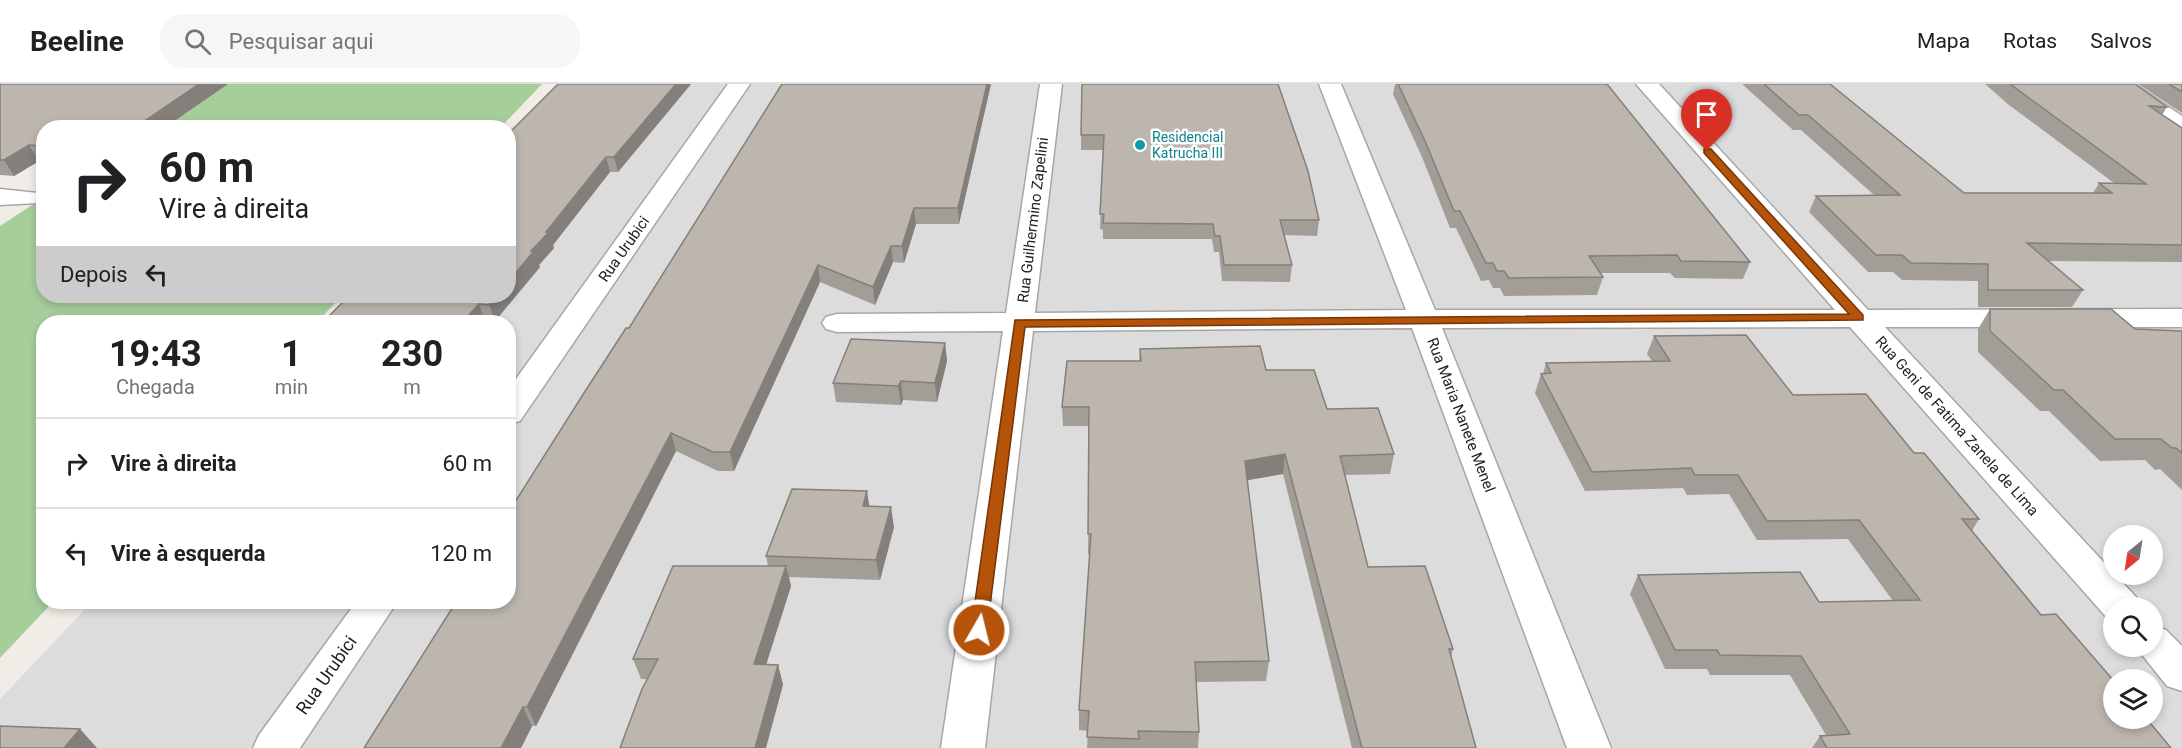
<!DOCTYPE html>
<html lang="pt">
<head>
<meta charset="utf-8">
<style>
	:root { --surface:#fff; --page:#f6f6f6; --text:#202124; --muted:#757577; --line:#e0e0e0 }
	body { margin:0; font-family:Roboto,sans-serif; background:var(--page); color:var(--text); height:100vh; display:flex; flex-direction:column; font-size:22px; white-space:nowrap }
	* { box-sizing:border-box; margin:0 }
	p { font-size:20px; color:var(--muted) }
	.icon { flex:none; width:33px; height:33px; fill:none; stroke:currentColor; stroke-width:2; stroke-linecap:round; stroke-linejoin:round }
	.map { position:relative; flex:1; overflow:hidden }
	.drawer { position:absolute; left:36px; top:231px; width:480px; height:294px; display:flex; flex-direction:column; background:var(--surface); border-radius:24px; box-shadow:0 3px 9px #0003 }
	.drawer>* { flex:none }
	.banner { position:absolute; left:36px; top:36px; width:480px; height:183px; border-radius:24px; box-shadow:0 3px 9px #0003; background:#fff; color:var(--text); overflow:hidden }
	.needle { width:39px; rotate:210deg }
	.fabs { position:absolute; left:2103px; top:441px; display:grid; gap:12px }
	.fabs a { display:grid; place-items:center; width:60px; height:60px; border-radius:50%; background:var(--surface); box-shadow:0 3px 9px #0003; font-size:30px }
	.pin { position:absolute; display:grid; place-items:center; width:51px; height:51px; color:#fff; margin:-62px -26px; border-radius:50% 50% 50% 0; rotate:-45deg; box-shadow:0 0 6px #0007 }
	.pin .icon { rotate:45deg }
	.me { position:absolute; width:66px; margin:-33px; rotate:8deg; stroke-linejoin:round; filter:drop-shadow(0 0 4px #0008) }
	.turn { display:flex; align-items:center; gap:21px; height:126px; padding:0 24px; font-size:27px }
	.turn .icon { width:78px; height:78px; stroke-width:2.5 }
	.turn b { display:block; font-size:42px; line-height:51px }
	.then { display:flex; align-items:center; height:57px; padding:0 24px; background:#0003; gap:12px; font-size:22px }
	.eta { display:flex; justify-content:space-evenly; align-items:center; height:102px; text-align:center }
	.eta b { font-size:36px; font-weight:700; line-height:42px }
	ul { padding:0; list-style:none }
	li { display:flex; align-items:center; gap:18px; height:90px; padding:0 24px; border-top:2px solid var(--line) }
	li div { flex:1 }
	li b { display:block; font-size:22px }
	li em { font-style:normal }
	header { display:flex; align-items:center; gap:36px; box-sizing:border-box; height:84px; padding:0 30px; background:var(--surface); border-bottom:2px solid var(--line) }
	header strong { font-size:28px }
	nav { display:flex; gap:33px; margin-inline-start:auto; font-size:21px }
	.search { width:420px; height:54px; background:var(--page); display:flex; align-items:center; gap:15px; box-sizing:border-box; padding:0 21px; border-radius:24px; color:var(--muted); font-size:22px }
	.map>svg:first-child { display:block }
	.residential { fill:#dddcdc; fill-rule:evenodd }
	.forest { fill:#a6ce9b }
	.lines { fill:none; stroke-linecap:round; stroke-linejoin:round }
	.street-casing { stroke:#a6a6a6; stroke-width:3 }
	.street { fill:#fff; fill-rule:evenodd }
	.wall { fill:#a29d96 }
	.shaded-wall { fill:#847f7a }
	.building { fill:#bcb6af; stroke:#847f7a; stroke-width:1.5 }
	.route { fill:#b45309; stroke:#753606; stroke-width:1.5 }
	.culture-dot { fill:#0f9aa8; stroke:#fff; stroke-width:2 }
	.labels { text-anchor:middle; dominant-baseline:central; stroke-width:5; stroke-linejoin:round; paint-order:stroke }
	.far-culture-label { font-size:14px; fill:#0d838f; stroke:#fff; text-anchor:start }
	.street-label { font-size:15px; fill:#1f1f1f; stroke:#fff }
	.near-street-label { font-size:18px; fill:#1f1f1f; stroke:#fff }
</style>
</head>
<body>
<header>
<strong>Beeline</strong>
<div class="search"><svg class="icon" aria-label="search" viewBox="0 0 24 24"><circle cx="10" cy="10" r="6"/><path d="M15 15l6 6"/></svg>Pesquisar aqui</div>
<nav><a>Mapa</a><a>Rotas</a><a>Salvos</a></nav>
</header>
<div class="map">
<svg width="2182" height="664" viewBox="0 0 2182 664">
	<rect width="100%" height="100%" fill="#f0ede6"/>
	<path class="residential" d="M585,0H2182V664H0V615L92,518H508V238H358L508,212ZM2114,452H2152V490H2114ZM2114,524H2152V562H2114ZM2114,596H2152V634H2114Z"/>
	<g class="forest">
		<path d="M217,0H542L501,43L151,44Z"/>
		<path d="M43,114L44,212H342L317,238H44V518H53L0,574V142Z"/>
	</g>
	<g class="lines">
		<defs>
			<g id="street">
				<path d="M728,0H750L520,337L508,340V306Z"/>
				<path d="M1040,0H1062L1035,229L1406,226L1319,0H1341L1435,226H1835L1636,0H1659L1868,226L2182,225V243H1885L2136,513L2142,524H2114V536L2108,535L1850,243L1442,244L1611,664H1567L1412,244L1033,247L985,664H941L1003,247L837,248L826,245L822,239L826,233L837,230L1006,229Z"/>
				<path d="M2109,0H2134L2182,32V49L2174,47Z"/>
				<path d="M0,105L38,109L42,114L38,119L0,121Z"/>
				<path d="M356,518H397L300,664H253L259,651Z"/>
				<path d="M2152,541L2166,546L2182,562V607L2167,602L2135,562H2152Z"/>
			</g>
		</defs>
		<use href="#street" class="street-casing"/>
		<use href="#street" class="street"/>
	</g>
	<g class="wall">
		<path d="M0,0H228L164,44H44V77H39L14,92L0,91Z"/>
		<path d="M558,0H691L618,88H610L553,161L554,164L539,181L540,183L495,237H485L484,238H327L326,235Z"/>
		<path d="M782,0H991L959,140H916L904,179L893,178L875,221L820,198L734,387H718L676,367L536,642H532L521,664H364L629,244Z"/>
		<path d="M1082,0L1319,136L1317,152L1284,151L1292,181L1290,198L1222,197L1219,168H1214L1212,155H1103V146L1100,145L1103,66H1081Z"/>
		<path d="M1395,0H1607L1750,178L1743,195L1675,194L1670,189H1600L1603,193L1597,211L1504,212L1500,204H1493L1489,196L1481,197L1456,144H1450L1422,73L1393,10Z"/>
		<path d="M1742,0H1830L1964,109H2093L2099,99H2114L2009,21L1985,0H2135L2167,23L2162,31L2182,44V178L2048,177L2083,206L2072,223H1978V197L1902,196L1893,188H1868L1809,128L1816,112L1874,111L1801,46H1793Z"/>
		<path d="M2138,0H2182V29Z"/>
		<path d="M1990,225L2135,245L2182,247V406L2160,385L2155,386L2145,376L2100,377L2049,327H2040L1978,268V245Z"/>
		<path d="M1654,252L1793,311L1914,369L1979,435L1972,447L2041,531L2171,664H1812L1820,652L1826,651L1790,591H1710L1707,585H1665L1630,510L1638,491L1819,518L1893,517L1848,455L1757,456L1729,410L1687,411L1683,404L1585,407L1535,309L1541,290H1543L1546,279L1652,277L1647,270Z"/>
		<path d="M945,259L947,277L937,318L903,316L901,321L836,318L833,299Z"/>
		<path d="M1140,265L1266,286L1327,325L1394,370L1390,390L1345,391L1368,483L1453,565L1451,572L1476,664H1352L1283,390L1247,396L1269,577L1266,597L1196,598L1199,648L1198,664H1087L1088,647L1079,646V626L1090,470H1088L1089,342H1063L1062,323L1139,277Z"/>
		<path d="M870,422L894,443L880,496L789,493L791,502L766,580L778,581L783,601L641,595L633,575L768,482L766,472Z"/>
	</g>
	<g class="shaded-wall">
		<path d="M199,0H228L164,44H134Z"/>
		<path d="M676,0H691L618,88L614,73Z"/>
		<path d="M987,0H991L959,140L958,124Z"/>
		<path d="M29,61L39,77L14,92L4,76Z"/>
		<path d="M606,73L610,88L553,161L554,164L539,181L540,183L495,237L489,221L497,212H508V198L546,148Z"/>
		<path d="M914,124L916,140L904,179L902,162Z"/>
		<path d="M891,162L893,178L875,221L873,203Z"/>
		<path d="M818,181L820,198L734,387L730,368Z"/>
		<path d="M479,220L485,237L484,238H462Z"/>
		<path d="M945,259L947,277L937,318L935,299Z"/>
		<path d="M901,297L903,316L901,321L898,302Z"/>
		<path d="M671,349L676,367L536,642L527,623Z"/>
		<path d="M1285,370L1283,390L1243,397L1245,377Z"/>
		<path d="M867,407L870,427L863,422Z"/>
		<path d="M891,423L894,443L880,496L876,476Z"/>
		<path d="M786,482L791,502L760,600L754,580Z"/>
		<path d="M778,581L783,601L766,664H755Z"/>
		<path d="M523,623L532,642L521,664H501Z"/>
		<path d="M80,645L97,664H64Z"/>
	</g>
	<g class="building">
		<path d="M0,0H199L134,44H44V62L29,61L4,76H0Z"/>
		<path d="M558,0H676L614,73H606L546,148H549L531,167H534L508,198V50Z"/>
		<path d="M782,0H987L958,124H914L902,162H891L873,203L818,181L730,368H713L671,349L527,623H523L501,664H364L456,518H508V429L584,309L626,244H629Z"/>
		<path d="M1082,0H1278L1308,87L1319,136H1280L1292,181H1224L1220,152H1215L1213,140L1103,139L1104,130H1100L1104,51H1081Z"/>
		<path d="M1398,0H1607L1750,178L1681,177L1677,171L1589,172L1603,193L1509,194L1504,187H1497L1493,179H1486L1460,127H1454L1425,57Z"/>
		<path d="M1764,0H1830L1964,109H2112L2099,99L2146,100L2010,0H2135L2167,23L2149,22L2182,44V161L2027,159L2083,206H1988V180L1911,179L1902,171H1876L1816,112L1900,111L1808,31H1799Z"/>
		<path d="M2169,0H2182V8Z"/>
		<path d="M349,212H497L489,221L479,220L462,238H367L369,236L326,235Z"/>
		<path d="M1990,225H2111L2135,245L2182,247V369L2176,364H2172L2161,355H2115L2063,306H2054L1990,247Z"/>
		<path d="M1746,251L1793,311L1866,310L1914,369H1924L1979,435H1962L2041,531L2056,530L2114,597V634H2146L2171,664H1827L1820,652L1850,650L1801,572L1720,571L1717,566H1675L1638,491L1800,488L1819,518L1920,516L1859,436L1767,437L1738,391H1695L1691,384L1592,388L1541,290L1551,289L1546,279L1670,277L1654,252Z"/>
		<path d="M851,255L945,259L935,299L901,297L898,302L833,299Z"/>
		<path d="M1260,262L1266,286H1314L1327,325L1378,324L1394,370L1340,372L1368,483L1425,482L1453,565H1449L1476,664H1362L1285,370L1245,377L1269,577L1195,578L1199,648L1138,647L1139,655L1087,653L1089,627L1079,626L1091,450H1088L1089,323H1062L1067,277H1141L1140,265Z"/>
		<path d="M792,405L867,407L863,422L891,423L876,476L766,472Z"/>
		<path d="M673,482H786L754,580L778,581L755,664H620L642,605L658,575H633Z"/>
		<path d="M0,642L80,645L64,664H0Z"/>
	</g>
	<path class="route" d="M1704,65H1711L1863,231V236L1025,243L987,546L985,551H973L971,546L1015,236L1849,230L1704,69Z"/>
	<circle class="culture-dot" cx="1140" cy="61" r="6"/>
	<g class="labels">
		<g class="far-culture-label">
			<text x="1152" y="53">Residencial<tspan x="1152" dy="16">Katrucha III</tspan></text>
		</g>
		<g class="street-label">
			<text transform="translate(1033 136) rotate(-83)">Rua Guilhermino Zapelini</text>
			<text transform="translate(624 165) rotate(-55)">Rua Urubici</text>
			<text transform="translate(1461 331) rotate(69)">Rua Maria Nanete Menel</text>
			<text transform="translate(1957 342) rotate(48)">Rua Geni de Fatima Zanela de Lima</text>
		</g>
		<g class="near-street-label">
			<text transform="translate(326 591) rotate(-55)">Rua Urubici</text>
		</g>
	</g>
</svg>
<div class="fabs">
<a><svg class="needle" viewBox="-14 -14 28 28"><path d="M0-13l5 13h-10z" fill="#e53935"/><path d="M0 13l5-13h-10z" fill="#757577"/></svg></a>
<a><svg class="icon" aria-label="search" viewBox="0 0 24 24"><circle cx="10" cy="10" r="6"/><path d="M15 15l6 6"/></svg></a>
<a><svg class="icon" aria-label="layers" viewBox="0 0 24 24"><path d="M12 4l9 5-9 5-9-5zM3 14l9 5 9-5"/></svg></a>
</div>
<div class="pin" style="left:1707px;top:67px;background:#d93025"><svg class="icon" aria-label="arrive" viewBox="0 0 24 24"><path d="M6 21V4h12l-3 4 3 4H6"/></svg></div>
<svg class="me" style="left:979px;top:546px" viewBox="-20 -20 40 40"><circle r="17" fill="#b45309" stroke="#fff" stroke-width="3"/><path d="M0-11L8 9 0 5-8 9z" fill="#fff"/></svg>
<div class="banner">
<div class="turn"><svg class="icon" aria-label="right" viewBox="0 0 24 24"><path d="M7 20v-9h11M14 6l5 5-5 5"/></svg><div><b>60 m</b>Vire à direita</div></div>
<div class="then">Depois<svg class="icon" aria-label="left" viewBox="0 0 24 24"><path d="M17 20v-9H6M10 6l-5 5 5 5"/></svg></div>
</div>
<section class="drawer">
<div class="eta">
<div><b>19:43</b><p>Chegada</p></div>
<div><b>1</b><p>min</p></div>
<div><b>230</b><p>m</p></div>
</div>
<ul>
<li><svg class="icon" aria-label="right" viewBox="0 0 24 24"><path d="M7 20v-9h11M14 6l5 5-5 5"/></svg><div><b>Vire à direita</b></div><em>60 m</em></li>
<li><svg class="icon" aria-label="left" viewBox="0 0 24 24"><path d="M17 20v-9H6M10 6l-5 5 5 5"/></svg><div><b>Vire à esquerda</b></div><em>120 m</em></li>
</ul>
</section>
</div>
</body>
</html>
